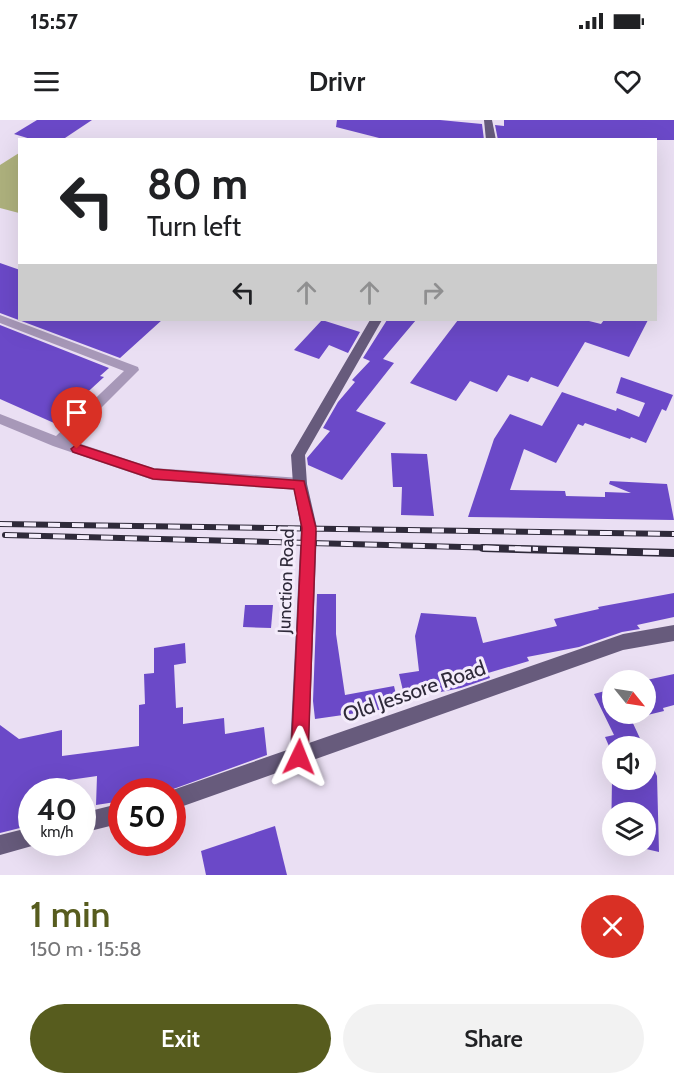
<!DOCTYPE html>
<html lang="en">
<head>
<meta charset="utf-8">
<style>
	:root { --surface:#fff; --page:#f2f2f2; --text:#202124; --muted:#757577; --accent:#575c1e }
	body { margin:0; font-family:Cabin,sans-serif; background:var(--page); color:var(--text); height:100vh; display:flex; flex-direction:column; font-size:22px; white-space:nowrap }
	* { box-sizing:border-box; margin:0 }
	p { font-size:20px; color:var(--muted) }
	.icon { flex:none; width:33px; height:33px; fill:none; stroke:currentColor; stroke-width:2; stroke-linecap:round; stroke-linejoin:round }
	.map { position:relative; height:755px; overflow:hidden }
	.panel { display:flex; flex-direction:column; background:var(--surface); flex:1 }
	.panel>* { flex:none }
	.guide { position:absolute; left:18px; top:18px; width:639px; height:183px; border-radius:0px; box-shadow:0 6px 24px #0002; background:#fff; color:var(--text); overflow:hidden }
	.needle { width:39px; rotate:120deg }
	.fabs { position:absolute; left:602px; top:550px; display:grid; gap:12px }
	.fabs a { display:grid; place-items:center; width:54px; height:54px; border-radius:50%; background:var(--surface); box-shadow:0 6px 24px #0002; font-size:30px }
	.speed { position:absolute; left:18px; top:658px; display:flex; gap:12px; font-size:30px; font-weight:700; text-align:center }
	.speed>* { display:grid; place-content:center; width:78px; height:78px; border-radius:50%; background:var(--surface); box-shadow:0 6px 24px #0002; line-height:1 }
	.speed small { font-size:15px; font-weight:400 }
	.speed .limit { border:9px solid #d22; background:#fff; color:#111 }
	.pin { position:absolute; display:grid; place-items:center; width:51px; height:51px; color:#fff; margin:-62px -26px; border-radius:50% 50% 50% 0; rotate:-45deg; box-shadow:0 0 6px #0007 }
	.pin .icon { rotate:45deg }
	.me { position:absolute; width:66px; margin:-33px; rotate:2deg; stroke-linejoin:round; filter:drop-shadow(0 0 4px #0008) }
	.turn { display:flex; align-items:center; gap:21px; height:126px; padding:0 30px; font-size:27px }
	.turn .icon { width:78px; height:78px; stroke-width:2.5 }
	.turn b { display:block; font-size:42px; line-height:51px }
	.lanes { display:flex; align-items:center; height:57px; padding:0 30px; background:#0003; justify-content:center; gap:30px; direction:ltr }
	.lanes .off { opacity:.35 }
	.round { display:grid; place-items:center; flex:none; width:63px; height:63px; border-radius:32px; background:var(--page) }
	.head { display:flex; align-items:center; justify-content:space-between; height:102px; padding:0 30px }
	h1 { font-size:36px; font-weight:600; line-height:45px; color:var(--accent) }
	.cta { display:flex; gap:12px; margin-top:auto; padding:12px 30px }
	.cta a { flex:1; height:69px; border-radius:36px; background:var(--accent); color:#fff; font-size:24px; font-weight:600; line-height:69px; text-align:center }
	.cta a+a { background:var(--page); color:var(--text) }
	.status { display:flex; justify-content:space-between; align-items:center; height:42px; padding:0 30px; background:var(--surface); direction:ltr }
	.status svg { height:16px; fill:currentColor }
	header { display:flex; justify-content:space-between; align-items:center; height:78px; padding:0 30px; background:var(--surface); font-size:27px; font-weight:600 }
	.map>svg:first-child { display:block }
	.water { fill:#aeb17d }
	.building { fill:#6b49c8 }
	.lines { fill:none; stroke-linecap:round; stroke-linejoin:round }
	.minor { fill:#a798b8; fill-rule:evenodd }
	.major { fill:#675b7c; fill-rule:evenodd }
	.rail-far1-casing { stroke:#2f2a3a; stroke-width:6 }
	.rail-casing { stroke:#2f2a3a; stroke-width:8 }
	.rail-far1 { stroke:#f4ecfb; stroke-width:4; stroke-dasharray:12; stroke-linecap:butt }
	.rail { stroke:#f4ecfb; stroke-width:5; stroke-dasharray:16; stroke-linecap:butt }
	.route { fill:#e11d48; stroke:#92132f; stroke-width:1.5 }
	.labels { text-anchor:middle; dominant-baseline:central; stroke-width:6; stroke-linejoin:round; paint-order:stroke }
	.street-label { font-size:18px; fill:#2f2a3a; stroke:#f4ecfb }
	.near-street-label { font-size:21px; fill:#2f2a3a; stroke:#f4ecfb }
</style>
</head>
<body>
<div class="status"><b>15:57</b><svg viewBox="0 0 49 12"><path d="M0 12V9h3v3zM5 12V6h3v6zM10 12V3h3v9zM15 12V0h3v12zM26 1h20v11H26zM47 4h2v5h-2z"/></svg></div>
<header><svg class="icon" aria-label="menu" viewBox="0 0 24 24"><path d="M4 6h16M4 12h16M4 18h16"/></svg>Drivr<svg class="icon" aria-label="heart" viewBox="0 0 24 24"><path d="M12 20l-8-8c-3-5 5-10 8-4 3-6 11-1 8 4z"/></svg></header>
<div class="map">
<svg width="674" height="755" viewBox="0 0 674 755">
	<rect width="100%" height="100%" fill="#eadff3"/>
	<path class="water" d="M19,33V93L0,88V45Z"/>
	<g class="building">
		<path d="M37,0H92L62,20H34L14,14Z"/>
		<path d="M337,0H440L482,4L484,20H387L336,7Z"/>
		<path d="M504,0H674V20H498L495,5L504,6Z"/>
		<path d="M0,143L20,150V200H162L120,238L0,193Z"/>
		<path d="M322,200L360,212L348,233L329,225L319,239L294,230Z"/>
		<path d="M387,200H416L383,239L394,243L356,291L386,303L342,360L308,345L307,338L330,311L323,308L338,282L355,262L352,260L370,241L363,238Z"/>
		<path d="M458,200H585L601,204L604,200H648L629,237L585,222L558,267L531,257L528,262L508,255L497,272L470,261L456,281L410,263Z"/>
		<path d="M0,205L109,248L100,256L104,257L54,303L0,279Z"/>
		<path d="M621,257L673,275L666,291L662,289L646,323L631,317L630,319L585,303L583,306L578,304L556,343L524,329L510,370L565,371L566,376L605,377V372L631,373L609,364L610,361L667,364L674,400L468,397L494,319L510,294L542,306L562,272L616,291L617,288L639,297L645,283L616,273Z"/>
		<path d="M391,333L427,334L434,396L401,395L402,367H393Z"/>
		<path d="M674,473V497L637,505L640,509L622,512L579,527L527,537L529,541L488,553L490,558L461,568L405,579L399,554L419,551L415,516L421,493L476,497L483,523L557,506L554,499L599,489L598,487Z"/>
		<path d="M317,474H336V514L345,575L394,566L399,587L315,599L313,581Z"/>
		<path d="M245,485H273L271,508L243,507Z"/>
		<path d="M185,523L186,543L174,545L176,588L183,587V604L224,598L225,614L264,607L267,635L165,672H122V681L96,685L97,656L55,662L54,672H32V705L0,713V605L19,619L62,610V636L139,626V585L145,584L144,554L154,553V528Z"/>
		<path d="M674,554V585L663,588L664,591L631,599L644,627H612V633L605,617L614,615L594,574L612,569V594H645V561H642Z"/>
		<path d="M645,630L657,656L659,732L633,726H645V693H612L611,721L612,660H645Z"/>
		<path d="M275,706L287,755H206L201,731Z"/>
	</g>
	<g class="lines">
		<path class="minor" d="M0,195L138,247L139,250L69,320L153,348L300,358L305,360L307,364L305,368L300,370L153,360L53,326L0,304V294L56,316L124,251L0,203Z"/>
		<g class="major">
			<path d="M484,0H492L496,20H486Z"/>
			<path d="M370,200H382L305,335L307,364L317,408L309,623L623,514L674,505V521L623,530L172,690V672H167L290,629L301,408L293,364L291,335Z"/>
			<path d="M122,683V703L82,713V693Z"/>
			<path d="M32,707V723L39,724L0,735V715Z"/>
		</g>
		<defs>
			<g id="rail-far1">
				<path d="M0,404L674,414"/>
				<path d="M5,415L538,429"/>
			</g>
			<path id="rail" d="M483,428L674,433"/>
		</defs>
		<use href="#rail-far1" class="rail-far1-casing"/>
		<use href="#rail" class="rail-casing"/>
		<use href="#rail-far1" class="rail-far1"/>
		<use href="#rail" class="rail"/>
	</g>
	<path class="route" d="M77,324L154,349L304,361L316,408L308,637L305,643L299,645L293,643L291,637L302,408L294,369L153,359L73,332L71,329Z"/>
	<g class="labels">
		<g class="street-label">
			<text transform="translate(286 461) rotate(-88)">Junction Road</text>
		</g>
		<g class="near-street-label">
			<text transform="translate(414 571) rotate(-19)">Old Jessore Road</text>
		</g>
	</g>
</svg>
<div class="fabs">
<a><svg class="needle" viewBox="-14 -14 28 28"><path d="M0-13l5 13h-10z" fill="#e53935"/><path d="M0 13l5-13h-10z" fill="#757577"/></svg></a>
<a><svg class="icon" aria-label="sound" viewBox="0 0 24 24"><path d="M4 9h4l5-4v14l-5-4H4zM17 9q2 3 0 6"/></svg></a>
<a><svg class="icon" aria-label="layers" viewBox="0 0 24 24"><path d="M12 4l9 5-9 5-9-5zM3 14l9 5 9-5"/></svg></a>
</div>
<div class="speed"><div>40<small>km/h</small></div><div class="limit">50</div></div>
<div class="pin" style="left:77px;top:329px;background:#d93025"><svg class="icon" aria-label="arrive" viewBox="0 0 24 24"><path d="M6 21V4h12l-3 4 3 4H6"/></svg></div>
<svg class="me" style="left:299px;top:637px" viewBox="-20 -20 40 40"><path d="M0-17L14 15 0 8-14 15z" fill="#e11d48" stroke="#fff" stroke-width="4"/></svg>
<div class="guide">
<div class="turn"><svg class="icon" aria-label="left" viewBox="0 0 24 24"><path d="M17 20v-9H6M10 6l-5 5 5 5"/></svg><div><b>80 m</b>Turn left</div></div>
<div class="lanes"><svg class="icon" aria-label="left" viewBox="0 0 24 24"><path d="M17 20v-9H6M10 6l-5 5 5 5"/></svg><svg class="icon off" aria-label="ahead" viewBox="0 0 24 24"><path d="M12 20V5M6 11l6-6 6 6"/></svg><svg class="icon off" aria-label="ahead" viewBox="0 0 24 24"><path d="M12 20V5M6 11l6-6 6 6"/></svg><svg class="icon off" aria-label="right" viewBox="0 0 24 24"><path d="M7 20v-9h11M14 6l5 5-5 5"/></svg></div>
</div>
</div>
<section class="panel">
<div class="head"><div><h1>1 min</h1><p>150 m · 15:58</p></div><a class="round" style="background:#d93025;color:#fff"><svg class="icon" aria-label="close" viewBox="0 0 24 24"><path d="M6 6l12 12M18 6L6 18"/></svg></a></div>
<div class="cta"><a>Exit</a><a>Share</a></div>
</section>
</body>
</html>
